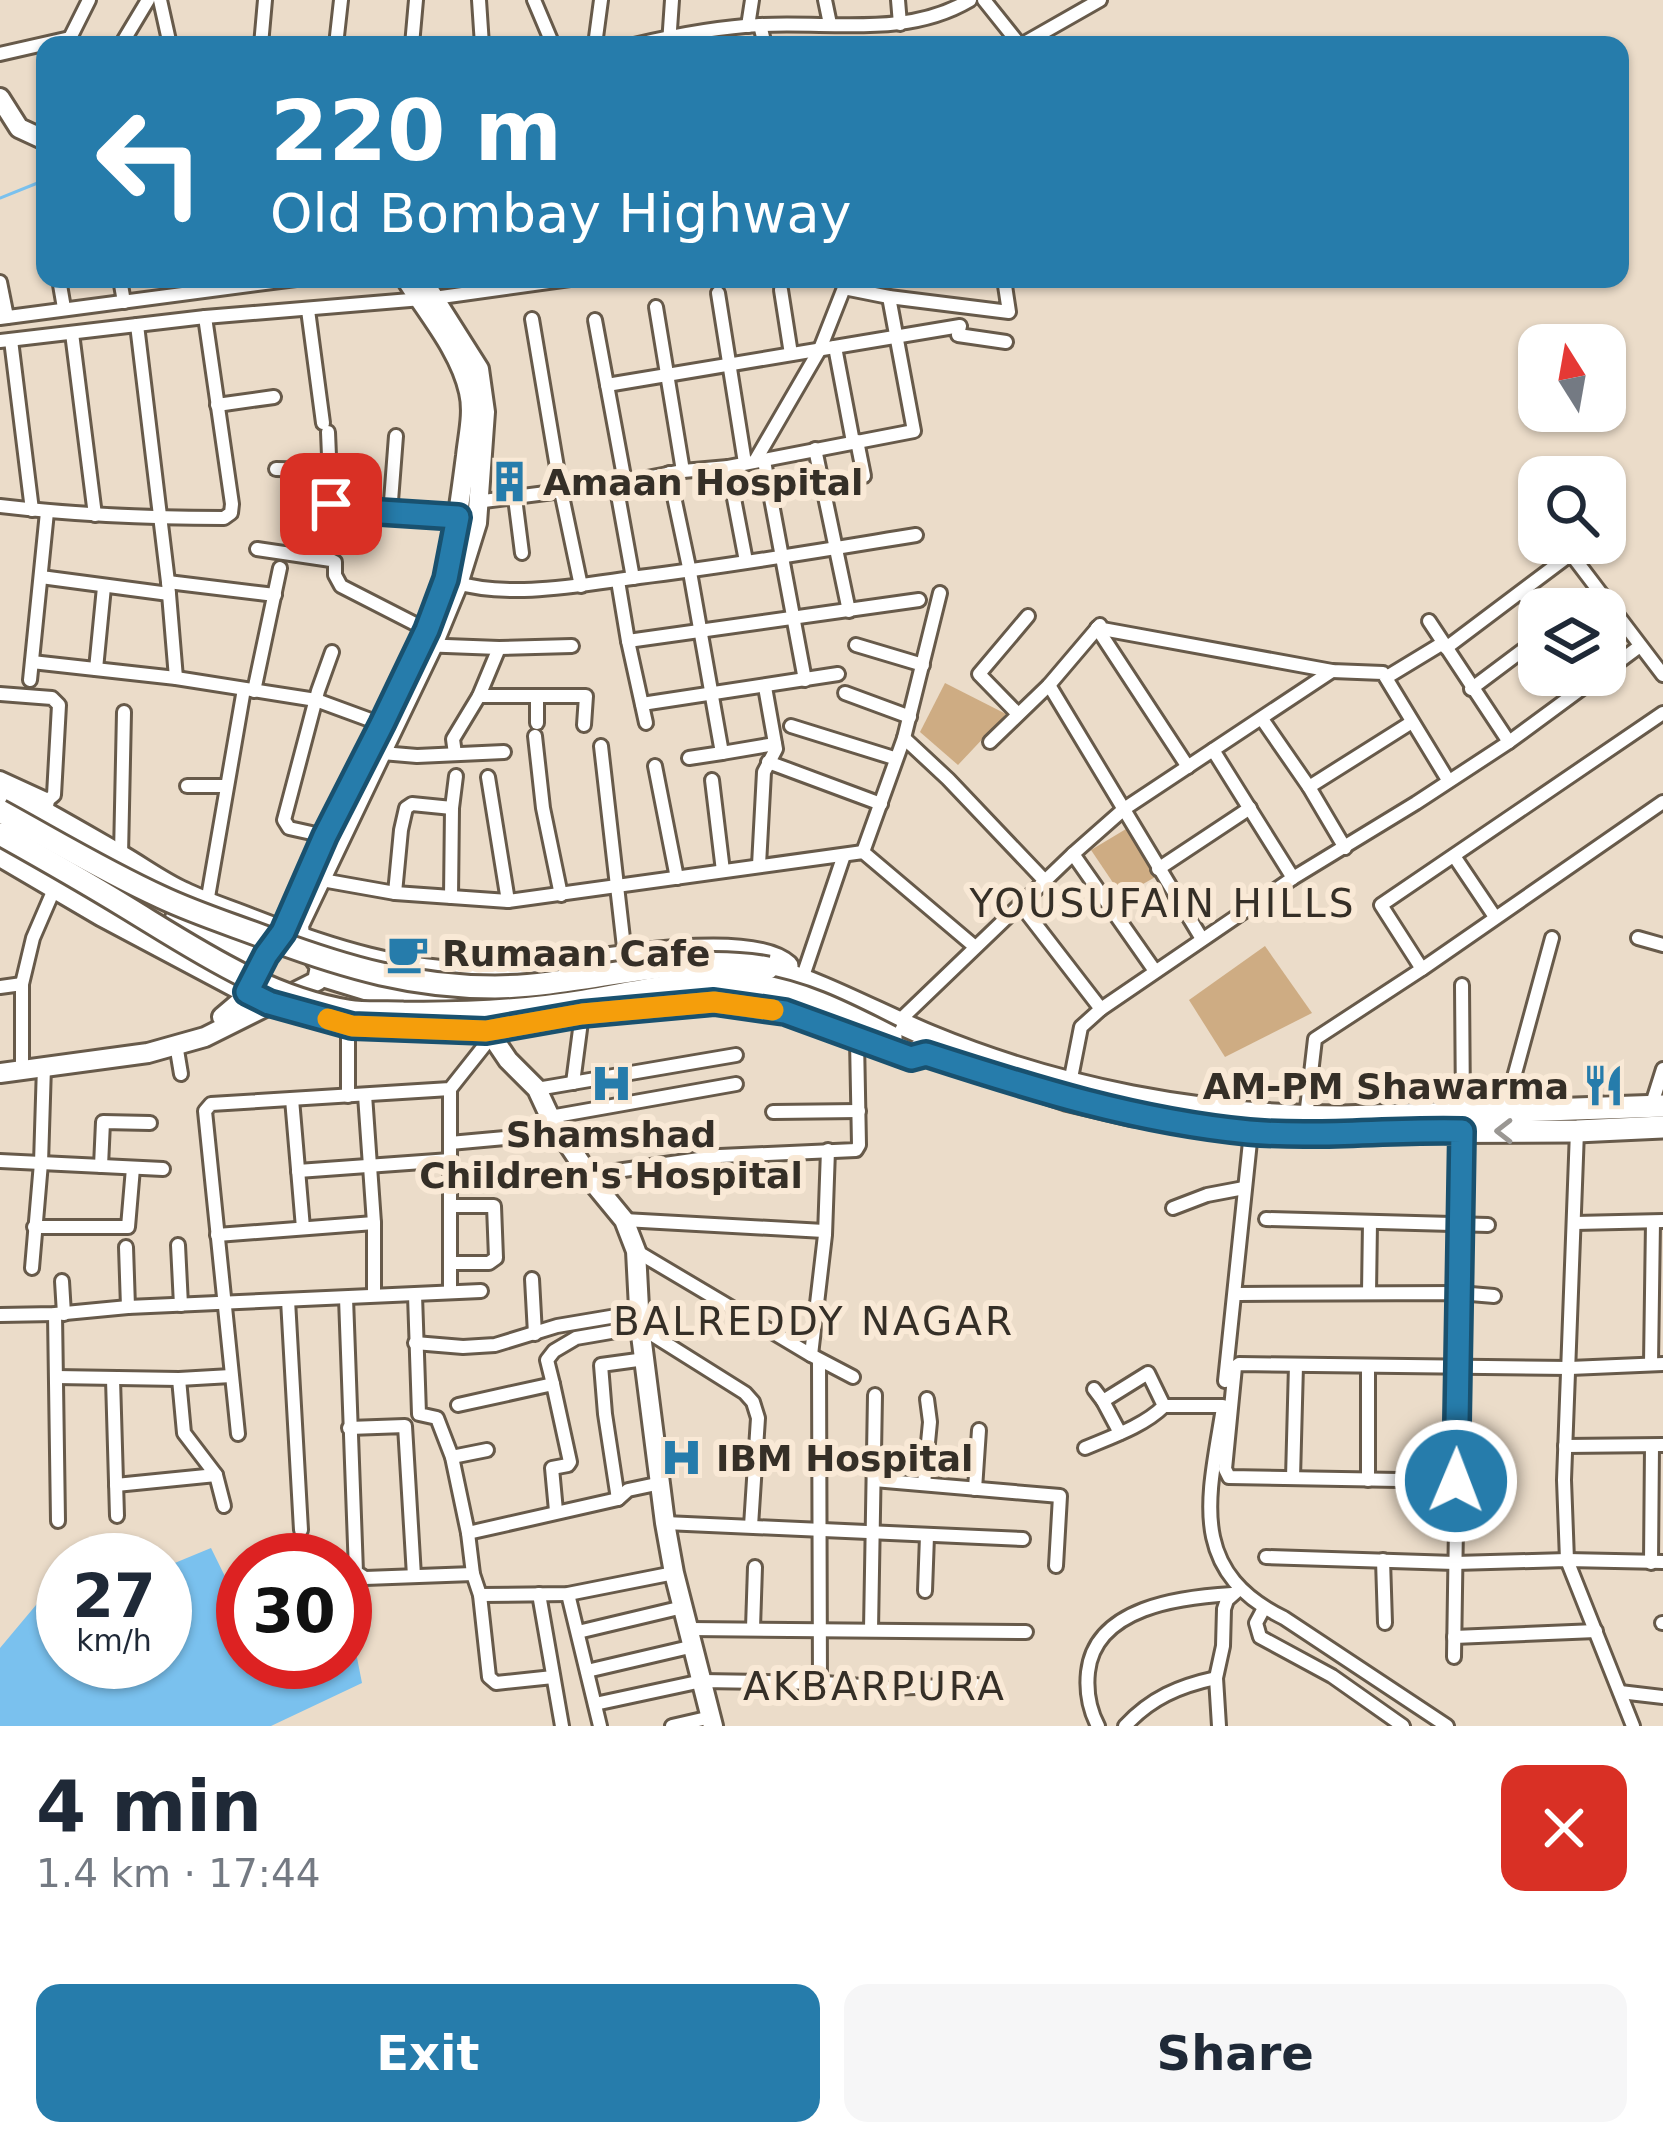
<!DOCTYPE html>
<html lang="en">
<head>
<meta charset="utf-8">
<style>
	:root { --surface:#fff; --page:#f6f6f7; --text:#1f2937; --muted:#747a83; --accent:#267cab }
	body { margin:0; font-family:"DejaVu Sans",sans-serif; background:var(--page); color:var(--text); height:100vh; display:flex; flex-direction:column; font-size:45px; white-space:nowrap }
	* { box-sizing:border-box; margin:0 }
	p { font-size:39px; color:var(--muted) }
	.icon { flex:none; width:66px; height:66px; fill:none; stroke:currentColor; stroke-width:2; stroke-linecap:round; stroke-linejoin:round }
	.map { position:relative; height:1726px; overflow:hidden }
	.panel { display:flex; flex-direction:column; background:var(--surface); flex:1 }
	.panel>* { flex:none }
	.hud { position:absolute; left:36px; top:36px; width:1593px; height:252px; border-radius:24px; box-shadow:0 3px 9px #0004; background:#267cab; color:#fff; overflow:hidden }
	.needle { width:78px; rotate:349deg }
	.fabs { position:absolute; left:1518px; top:324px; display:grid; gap:24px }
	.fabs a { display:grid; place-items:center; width:108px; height:108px; border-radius:24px; background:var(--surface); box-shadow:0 3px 9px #0004; font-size:60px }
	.speed { position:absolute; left:36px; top:1533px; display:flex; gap:24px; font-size:60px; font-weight:700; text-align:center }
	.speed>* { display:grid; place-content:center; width:156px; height:156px; border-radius:50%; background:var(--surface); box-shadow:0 3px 9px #0004; line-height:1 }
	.speed small { font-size:30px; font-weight:400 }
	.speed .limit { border:18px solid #d22; background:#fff; color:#111 }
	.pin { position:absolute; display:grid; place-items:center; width:102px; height:102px; color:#fff; margin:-51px; border-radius:24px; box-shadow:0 6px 18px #0006 }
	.me { position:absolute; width:132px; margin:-66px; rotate:1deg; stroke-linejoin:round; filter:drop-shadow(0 0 9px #0008) }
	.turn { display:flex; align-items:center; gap:42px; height:252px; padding:0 36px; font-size:54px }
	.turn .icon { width:156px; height:156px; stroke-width:2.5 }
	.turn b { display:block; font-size:84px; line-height:102px }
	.round { display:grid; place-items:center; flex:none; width:126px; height:126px; border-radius:24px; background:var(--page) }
	.head { display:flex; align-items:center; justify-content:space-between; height:204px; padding:0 36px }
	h1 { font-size:72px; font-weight:600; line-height:90px }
	.primary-button { display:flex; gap:24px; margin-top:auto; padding:24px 36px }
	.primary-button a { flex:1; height:138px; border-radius:24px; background:var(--accent); color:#fff; font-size:48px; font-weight:600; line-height:138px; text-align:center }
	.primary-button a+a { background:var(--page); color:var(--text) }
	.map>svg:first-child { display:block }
	.green { fill:#ceac83 }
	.water { fill:#7ac1ee }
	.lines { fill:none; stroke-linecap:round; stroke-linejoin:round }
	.stream { stroke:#7ac1ee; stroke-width:3 }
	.street-casing { stroke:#675a4a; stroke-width:18 }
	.secondary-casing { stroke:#675a4a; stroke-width:24 }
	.primary-casing { stroke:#675a4a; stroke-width:27 }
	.street { stroke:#fff; stroke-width:12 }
	.secondary { stroke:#fff; stroke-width:18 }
	.primary { stroke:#fff; stroke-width:21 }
	.primary-bridge-casing { stroke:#675a4a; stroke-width:27; stroke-linecap:butt }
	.primary-bridge { stroke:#fff; stroke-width:21 }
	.oneway { stroke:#9a9793 }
	.route-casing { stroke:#19516f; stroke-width:30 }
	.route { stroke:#267cab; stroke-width:21 }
	.slow { stroke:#f59e0b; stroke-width:21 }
	.labels { text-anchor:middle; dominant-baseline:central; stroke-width:12; stroke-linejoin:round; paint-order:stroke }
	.poi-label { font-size:36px; font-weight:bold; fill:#352f27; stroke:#f9e9d6; text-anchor:start }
	.neighbourhood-label { font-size:39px; letter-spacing:3px; fill:#352f27; stroke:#f9e9d6 }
</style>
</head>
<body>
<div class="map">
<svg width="1663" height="1726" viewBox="0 0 1663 1726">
	<rect width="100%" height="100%" fill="#ebdcc9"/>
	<g class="green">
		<path d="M945,683L1006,714L958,765L920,732Z"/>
		<path d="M1126,829L1157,876L1122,896L1091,850Z"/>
		<path d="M1265,946L1312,1013L1225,1057L1189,1000Z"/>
	</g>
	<path class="water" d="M211,1548L243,1613V1662H345L346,1602L362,1683L271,1726H0V1648L62,1574L63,1662H165V1567Z"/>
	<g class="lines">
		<path class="stream" d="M0,198L45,180"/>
		<defs>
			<g id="street">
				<path d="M160,0L170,45"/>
				<path d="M479,0L482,45"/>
				<path d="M534,0L553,45"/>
				<path d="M825,0L830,24"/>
				<path d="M898,0L900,24"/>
				<path d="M984,0L1020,45"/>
				<path d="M760,25L765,45"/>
				<path d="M748,26L752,0"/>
				<path d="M67,44L89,0"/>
				<path d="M669,44L672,0"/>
				<path d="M121,45L148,0"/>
				<path d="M261,45L265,0"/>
				<path d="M336,45L341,0"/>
				<path d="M412,45L416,0"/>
				<path d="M595,45L601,0"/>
				<path d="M634,45C676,35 718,27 761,25C831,21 906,38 970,0"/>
				<path d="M1021,45L1100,0"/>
				<path d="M0,54L70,38"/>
				<path d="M59,279L64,308"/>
				<path d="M120,279L124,302"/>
				<path d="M0,282L7,317"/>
				<path d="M781,290L791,354"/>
				<path d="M718,293L745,463"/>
				<path d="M656,307L683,471"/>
				<path d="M308,310L323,423"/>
				<path d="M0,318L296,279"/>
				<path d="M532,319L561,491L581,586"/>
				<path d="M595,320L625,482"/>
				<path d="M137,325L168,582L176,678"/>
				<path d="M72,333L95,515"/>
				<path d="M11,340L32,510"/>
				<path d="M0,341L205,317L434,298L570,279"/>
				<path d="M835,347L853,442"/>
				<path d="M607,385L960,326L958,335L1006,342"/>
				<path d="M217,405L274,397"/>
				<path d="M328,432L331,504L334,509L458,517"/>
				<path d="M857,441L864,476"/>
				<path d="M815,449L849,611"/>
				<path d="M755,461L820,349L844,288L889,297L1009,312L1004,279"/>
				<path d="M764,461L805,680"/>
				<path d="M728,467L746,561"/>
				<path d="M276,469L329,470"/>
				<path d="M669,473L690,572L722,753L689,758"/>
				<path d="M616,484L633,578"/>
				<path d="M515,498L522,553"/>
				<path d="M476,502L616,484L683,471L728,467L914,431L889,297"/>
				<path d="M0,506C75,515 149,518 224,518L231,513L232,504L205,317"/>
				<path d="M390,514L396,436"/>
				<path d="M257,549L331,560L335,562V575L341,586L427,630"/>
				<path d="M1571,554L1663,675"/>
				<path d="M41,577L169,594"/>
				<path d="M618,581L628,641L646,723"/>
				<path d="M168,582L275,595"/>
				<path d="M453,582C511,599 579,585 639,577C731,566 824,550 916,535"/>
				<path d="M1522,592L1539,617"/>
				<path d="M1429,621L1509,742"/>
				<path d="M1097,628L1332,671L1383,673L1448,780"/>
				<path d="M1097,628L1188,767"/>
				<path d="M628,641L919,600"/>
				<path d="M420,645L499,648L572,646"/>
				<path d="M856,645L923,665"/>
				<path d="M1446,648L1571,554L1563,543"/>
				<path d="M32,662L176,678L316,700L384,725"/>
				<path d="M96,669L104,587"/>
				<path d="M1605,672L1640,646"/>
				<path d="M1387,677L1443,643"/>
				<path d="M30,680L47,512"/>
				<path d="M1049,685L1202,939"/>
				<path d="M1471,689L1539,638"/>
				<path d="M254,691L280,568"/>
				<path d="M845,693L910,717"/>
				<path d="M0,694L52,698L59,705L54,795L48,800"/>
				<path d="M479,696H586L584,725"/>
				<path d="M642,704L838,674"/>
				<path d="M1018,714L979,674L1028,616"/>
				<path d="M1262,719L1309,787L1345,848"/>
				<path d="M537,723V696"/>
				<path d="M791,726L894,758"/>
				<path d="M535,736L543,808L561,895"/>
				<path d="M904,738L948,779L1045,881"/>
				<path d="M990,742L1049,685L1100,625"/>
				<path d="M601,746L625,956"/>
				<path d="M1213,750L1293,878"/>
				<path d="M382,753L417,756L504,752"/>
				<path d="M722,753L775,744"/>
				<path d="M455,754L453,739L479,696L499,648"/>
				<path d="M768,762L881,804"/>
				<path d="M655,766L677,878"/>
				<path d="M488,777L508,901"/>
				<path d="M0,778L48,800L47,806"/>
				<path d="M712,780L723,871"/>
				<path d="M187,786H226"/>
				<path d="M1309,787L1412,722"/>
				<path d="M325,836L289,828L284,820L318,691L332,652"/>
				<path d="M863,852L904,738L940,593"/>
				<path d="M1073,854L1155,971"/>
				<path d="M121,855L124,712"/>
				<path d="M1454,856L1495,917"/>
				<path d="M759,865L764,772L776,749L765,687"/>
				<path d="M1158,869L1250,808"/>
				<path d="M322,880L395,893L508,901L863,852L974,946"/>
				<path d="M395,893L401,830L406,808L412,804L452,808"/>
				<path d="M451,897L452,808L456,776"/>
				<path d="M207,903L244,689"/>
				<path d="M1020,904L1101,1009"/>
				<path d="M1638,938L1663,945"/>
				<path d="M1422,969L1381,905L1663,713"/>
				<path d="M802,979L844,855"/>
				<path d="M22,984L33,938L52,894"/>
				<path d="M1462,985L1463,1111"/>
				<path d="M0,987L22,984V1069"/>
				<path d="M899,1021L1073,854L1124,809L1332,671"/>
				<path d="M176,1044L181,1074"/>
				<path d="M573,1083L582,1014"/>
				<path d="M1070,1083L1081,1027L1101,1009L1293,878L1416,803L1509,742L1600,675"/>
				<path d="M450,1089V1292"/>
				<path d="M537,1089L736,1055"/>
				<path d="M365,1095L374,1223V1295"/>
				<path d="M348,1096V1034L352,1026"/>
				<path d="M292,1099L303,1228"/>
				<path d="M1651,1107L1663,1069"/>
				<path d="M1505,1110L1552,938"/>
				<path d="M773,1112L859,1111"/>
				<path d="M550,1117L736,1084"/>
				<path d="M1306,1117L1315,1039L1422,969L1663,802"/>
				<path d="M1577,1131L1564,1480L1567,1560L1633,1726"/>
				<path d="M450,1143L505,1138"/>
				<path d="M0,1161L163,1169"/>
				<path d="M101,1166L103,1122L150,1123"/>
				<path d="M298,1171L450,1160"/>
				<path d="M589,1175L720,1156L856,1150L859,1145L857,1040"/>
				<path d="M450,1206H494L496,1258L489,1263H450"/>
				<path d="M1173,1208L1207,1195L1244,1188"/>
				<path d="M1266,1219L1488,1225"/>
				<path d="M624,1220L824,1231"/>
				<path d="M1575,1223L1663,1221"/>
				<path d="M34,1227H128L133,1168"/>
				<path d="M217,1235L374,1223"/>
				<path d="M178,1245L181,1305"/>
				<path d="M126,1247L128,1307"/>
				<path d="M636,1251L811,1355L853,1377"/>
				<path d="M32,1268L41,1163L44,1066"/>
				<path d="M532,1279L535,1334"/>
				<path d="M62,1281L64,1314"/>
				<path d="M1369,1293L1370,1222"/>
				<path d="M1238,1294L1459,1293L1494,1296"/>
				<path d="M415,1295L419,1414L437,1418L452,1457L468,1533L473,1574L480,1595L489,1677L496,1683L553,1677"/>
				<path d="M346,1298L356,1572L365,1578L473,1574"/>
				<path d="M288,1300L301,1530"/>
				<path d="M55,1314L58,1521"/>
				<path d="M0,1315L55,1314L128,1307L481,1291"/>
				<path d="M415,1343L463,1347L495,1345L557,1326L640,1312"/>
				<path d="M811,1355L825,1235L828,1150"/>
				<path d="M819,1360L820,1683"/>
				<path d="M1651,1364L1653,1222"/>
				<path d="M56,1377L179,1379L231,1376"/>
				<path d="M113,1379L117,1516"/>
				<path d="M179,1379L184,1433L216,1475L224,1506"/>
				<path d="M1225,1381L1251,1132"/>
				<path d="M553,1384L547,1360L554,1351L576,1338L640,1327L745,1393L753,1402L758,1418L751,1526"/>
				<path d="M1103,1401L1120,1433"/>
				<path d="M458,1405L553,1384L570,1462L568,1465L552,1468L556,1511"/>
				<path d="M1164,1406H1223"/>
				<path d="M1223,1408C1209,1496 1186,1570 1284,1618L1447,1726"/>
				<path d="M349,1428L405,1426L414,1576"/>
				<path d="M238,1434L205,1111L211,1104L450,1089L492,1036"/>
				<path d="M1565,1446L1663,1445"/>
				<path d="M1085,1448C1111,1437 1144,1426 1164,1406L1148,1373L1103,1401L1094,1389"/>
				<path d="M452,1457L487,1450"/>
				<path d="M1293,1478L1296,1365"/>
				<path d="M874,1480L1060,1496L1056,1566"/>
				<path d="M1368,1480V1366"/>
				<path d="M1456,1481L1229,1477L1225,1469L1235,1367L1239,1364L1570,1368L1663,1364"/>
				<path d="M924,1484L930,1422L927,1399"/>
				<path d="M116,1485L216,1475"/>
				<path d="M975,1489L979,1430"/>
				<path d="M618,1499L605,1414L601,1365L645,1359"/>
				<path d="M665,1523L1023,1539"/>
				<path d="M468,1533L618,1499L628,1490L661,1483"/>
				<path d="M1266,1557L1455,1563L1567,1560L1663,1562"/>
				<path d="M1383,1560L1385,1623"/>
				<path d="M1651,1563L1652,1446"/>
				<path d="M925,1591L927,1536"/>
				<path d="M539,1594L562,1726"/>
				<path d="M568,1594L600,1726"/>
				<path d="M480,1595L568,1594L674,1573"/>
				<path d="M1264,1608L1256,1623L1260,1637L1332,1676L1403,1726"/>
				<path d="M1662,1623H1663"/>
				<path d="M753,1628L755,1567"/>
				<path d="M690,1629L1026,1632"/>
				<path d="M871,1630L875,1395"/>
				<path d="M578,1632L683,1607"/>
				<path d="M1454,1637L1596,1631"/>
				<path d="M1454,1657L1462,1131"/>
				<path d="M587,1671L694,1646"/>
				<path d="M1620,1692L1663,1697"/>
				<path d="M595,1704L702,1681L825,1683L886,1688L977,1685"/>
				<path d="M672,1726L711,1717"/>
				<path d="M1098,1726C1089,1709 1086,1691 1088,1672C1095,1607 1181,1597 1232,1594"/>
				<path d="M1125,1726C1151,1698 1179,1686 1216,1678"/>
				<path d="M1219,1726L1216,1678L1223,1646L1224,1609L1227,1600L1236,1592"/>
			</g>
			<g id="secondary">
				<path d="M0,98L19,128L45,140"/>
				<path d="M406,279C428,314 460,351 469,392C474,413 468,436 466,456C459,509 453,561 434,610"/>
				<path d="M175,918L262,961"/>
				<path d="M319,976L368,991L473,1001"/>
				<path d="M222,1017L242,1000L262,961L283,932L325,836L383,723"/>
				<path d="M483,1023L508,1060L537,1089L550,1117L596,1186L624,1220L636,1251L640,1327L665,1523L674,1573L713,1726"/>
				<path d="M0,1073L148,1053L205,1037L317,981L320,967L300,938L299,925L432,647L458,584L477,523L485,412L479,369L422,279"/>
			</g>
			<g id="primary">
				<path d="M0,789C41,810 80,833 120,856C141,868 161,883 183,893C205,904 229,911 251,920C328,950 407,976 491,973C553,971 745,927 787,966"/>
				<path d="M0,855L102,915L247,992L269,1003L352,1026L486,1031L582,1014L714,1002L785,1012L911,1058L927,1054"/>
				<path d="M768,968C824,985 875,1013 929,1036C1059,1090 1201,1117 1342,1117L1663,1106"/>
				<path d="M919,1050L1066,1099L1134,1115L1251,1132L1577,1131L1663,1127"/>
			</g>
		</defs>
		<use href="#street" class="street-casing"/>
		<use href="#secondary" class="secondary-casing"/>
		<use href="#primary" class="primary-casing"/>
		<use href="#street" class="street"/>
		<use href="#secondary" class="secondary"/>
		<use href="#primary" class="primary"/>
		<defs>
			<g id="primary-bridge">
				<path d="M0,811C53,840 106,872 161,897C197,914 236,926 272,940C348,968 413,987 495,987C586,986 676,951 768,968"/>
				<path d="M0,834C43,858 85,882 126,907C195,949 267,998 348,1011C366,1014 385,1012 403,1013C464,1014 523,1011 584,1001C639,992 691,978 746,984C798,989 846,1014 891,1037"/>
			</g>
		</defs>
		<use href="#primary-bridge" class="primary-bridge-casing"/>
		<use href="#primary-bridge" class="primary-bridge"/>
	</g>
	<defs><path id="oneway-chevron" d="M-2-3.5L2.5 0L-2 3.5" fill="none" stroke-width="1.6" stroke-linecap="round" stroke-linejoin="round" transform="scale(3)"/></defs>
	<use class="oneway" href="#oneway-chevron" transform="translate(1504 1131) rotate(180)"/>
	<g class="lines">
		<defs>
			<path id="route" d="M331,504L334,509L458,517L446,579L427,630L382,724L325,836L283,932L266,955L247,992L269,1003L352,1026L486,1031L582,1014L714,1002L785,1012L911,1058L926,1054C1034,1089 1136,1121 1249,1132C1320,1138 1391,1129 1462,1131L1456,1481"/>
		</defs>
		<use href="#route" class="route-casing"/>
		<use href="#route" class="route"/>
		<path class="slow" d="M328,1019L352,1026L486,1031L582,1014L714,1002L773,1010"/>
	</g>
	<defs>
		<symbol id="building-bare" viewBox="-9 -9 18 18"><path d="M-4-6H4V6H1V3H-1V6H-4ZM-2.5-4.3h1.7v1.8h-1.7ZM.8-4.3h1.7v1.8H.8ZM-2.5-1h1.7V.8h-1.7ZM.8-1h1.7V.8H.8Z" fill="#267cab" stroke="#f9e9d6" stroke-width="2.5" paint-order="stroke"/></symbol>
		<symbol id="cafe-bare" viewBox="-9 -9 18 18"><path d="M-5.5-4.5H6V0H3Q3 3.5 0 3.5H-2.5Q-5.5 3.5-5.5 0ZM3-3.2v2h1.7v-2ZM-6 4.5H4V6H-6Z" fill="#267cab" stroke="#f9e9d6" stroke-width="2.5" paint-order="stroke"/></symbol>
		<symbol id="hospital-bare" viewBox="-9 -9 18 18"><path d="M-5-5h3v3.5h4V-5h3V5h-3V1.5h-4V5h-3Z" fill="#267cab" stroke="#f9e9d6" stroke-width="2.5" paint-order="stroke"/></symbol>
		<symbol id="restaurant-bare" viewBox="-9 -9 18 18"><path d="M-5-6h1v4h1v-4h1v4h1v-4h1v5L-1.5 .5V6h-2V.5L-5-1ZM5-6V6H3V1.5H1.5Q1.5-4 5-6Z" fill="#267cab" stroke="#f9e9d6" stroke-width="2.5" paint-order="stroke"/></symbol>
	</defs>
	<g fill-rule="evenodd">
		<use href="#building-bare" x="480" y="452" width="59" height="59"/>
		<use href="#cafe-bare" x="378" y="924" width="59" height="59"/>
		<use href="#hospital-bare" x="582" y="1054" width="59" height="59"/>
		<use href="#restaurant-bare" x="1574" y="1056" width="59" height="59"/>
		<use href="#hospital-bare" x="652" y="1428" width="59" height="59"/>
	</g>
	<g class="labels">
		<g class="poi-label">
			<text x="543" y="482">Amaan Hospital</text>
			<text x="442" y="953">Rumaan Cafe</text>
			<text x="1569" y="1086" text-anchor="end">AM-PM Shawarma</text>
			<text x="611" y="1134" text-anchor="middle">Shamshad<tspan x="611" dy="41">Children's Hospital</tspan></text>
			<text x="716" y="1458">IBM Hospital</text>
		</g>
		<g class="neighbourhood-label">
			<text x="1163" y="903">YOUSUFAIN HILLS</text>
			<text x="814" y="1321">BALREDDY NAGAR</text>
			<text x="875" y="1686">AKBARPURA</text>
		</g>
	</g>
</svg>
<div class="fabs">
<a><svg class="needle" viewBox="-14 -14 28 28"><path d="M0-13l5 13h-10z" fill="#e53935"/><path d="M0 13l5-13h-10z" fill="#747a83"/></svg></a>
<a><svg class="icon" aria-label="search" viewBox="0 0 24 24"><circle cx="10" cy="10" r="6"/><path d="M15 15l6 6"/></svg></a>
<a><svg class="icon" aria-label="layers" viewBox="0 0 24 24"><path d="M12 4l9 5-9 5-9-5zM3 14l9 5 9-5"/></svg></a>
</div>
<div class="speed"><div>27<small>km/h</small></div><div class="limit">30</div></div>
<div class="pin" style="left:331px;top:504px;background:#d93025"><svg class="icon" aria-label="arrive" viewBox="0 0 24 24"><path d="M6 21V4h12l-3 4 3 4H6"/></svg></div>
<svg class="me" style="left:1456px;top:1481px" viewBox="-20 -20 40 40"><circle r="17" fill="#267cab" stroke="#fff" stroke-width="3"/><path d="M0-11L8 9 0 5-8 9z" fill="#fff"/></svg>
<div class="hud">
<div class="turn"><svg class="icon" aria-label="left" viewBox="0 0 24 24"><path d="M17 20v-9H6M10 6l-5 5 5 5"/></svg><div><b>220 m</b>Old Bombay Highway</div></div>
</div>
</div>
<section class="panel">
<div class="head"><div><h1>4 min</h1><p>1.4 km · 17:44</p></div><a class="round" style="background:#d93025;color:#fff"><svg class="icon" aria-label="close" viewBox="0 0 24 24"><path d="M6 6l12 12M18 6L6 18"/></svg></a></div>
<div class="primary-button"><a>Exit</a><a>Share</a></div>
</section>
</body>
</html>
